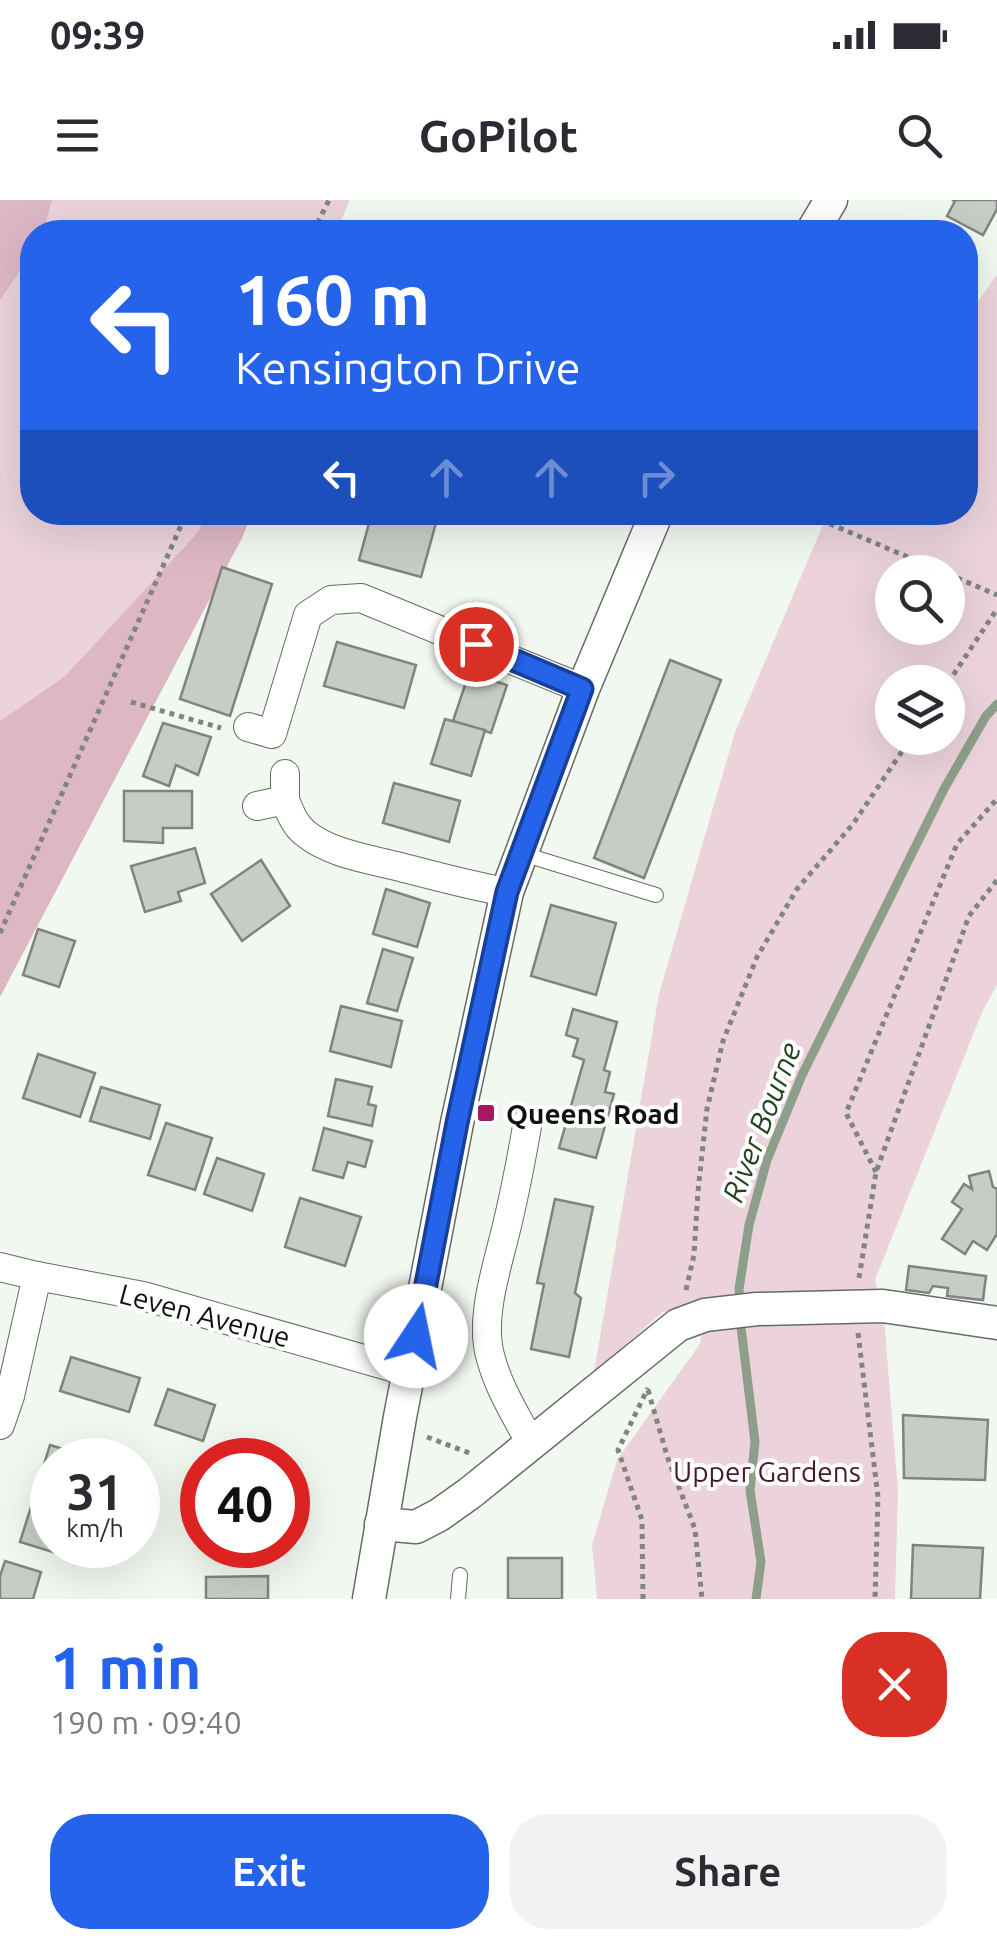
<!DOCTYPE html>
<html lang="en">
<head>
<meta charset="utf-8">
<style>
	:root { --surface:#fff; --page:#f2f2f3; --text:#2b2b33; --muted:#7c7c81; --accent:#2563eb }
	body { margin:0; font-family:Ubuntu,sans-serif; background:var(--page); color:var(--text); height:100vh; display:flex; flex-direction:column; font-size:38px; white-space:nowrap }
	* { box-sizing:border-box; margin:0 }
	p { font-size:32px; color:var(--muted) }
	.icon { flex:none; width:55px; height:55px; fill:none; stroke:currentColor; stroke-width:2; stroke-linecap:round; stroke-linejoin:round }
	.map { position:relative; height:1399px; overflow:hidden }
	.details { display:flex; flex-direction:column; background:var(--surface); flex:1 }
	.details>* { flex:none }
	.guide { position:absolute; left:20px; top:20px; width:958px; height:305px; border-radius:40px; box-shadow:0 10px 40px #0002; background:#2563eb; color:#fff; overflow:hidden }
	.controls { position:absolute; left:875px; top:355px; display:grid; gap:20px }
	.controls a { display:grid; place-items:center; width:90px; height:90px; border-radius:50%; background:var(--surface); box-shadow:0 10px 40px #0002; font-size:50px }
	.speed { position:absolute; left:30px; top:1238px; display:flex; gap:20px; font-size:50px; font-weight:700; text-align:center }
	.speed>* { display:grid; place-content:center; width:130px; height:130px; border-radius:50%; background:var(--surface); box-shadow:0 10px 40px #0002; line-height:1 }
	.speed small { font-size:25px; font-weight:400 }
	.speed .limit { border:15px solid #d22; background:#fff; color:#111 }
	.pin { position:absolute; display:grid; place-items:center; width:85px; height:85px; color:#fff; margin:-42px; border:5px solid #fff; border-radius:50%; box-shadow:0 2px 10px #0007 }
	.me { position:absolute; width:110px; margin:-55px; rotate:11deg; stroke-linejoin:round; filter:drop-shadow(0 0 8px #0008) }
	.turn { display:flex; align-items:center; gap:35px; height:210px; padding:0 50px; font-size:45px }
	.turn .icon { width:130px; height:130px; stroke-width:2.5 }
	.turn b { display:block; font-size:70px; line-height:85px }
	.lanes { display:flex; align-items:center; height:95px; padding:0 50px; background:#0003; justify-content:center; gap:50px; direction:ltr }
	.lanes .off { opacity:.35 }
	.round { display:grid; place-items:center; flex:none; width:105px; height:105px; border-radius:40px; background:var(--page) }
	.headline { display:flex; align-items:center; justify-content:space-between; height:170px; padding:0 50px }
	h1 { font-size:60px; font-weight:700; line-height:75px; color:var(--accent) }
	.cta { display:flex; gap:20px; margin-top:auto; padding:20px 50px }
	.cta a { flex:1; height:115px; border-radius:40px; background:var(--accent); color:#fff; font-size:40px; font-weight:700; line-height:115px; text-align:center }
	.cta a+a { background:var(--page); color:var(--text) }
	.status { display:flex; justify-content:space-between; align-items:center; height:70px; padding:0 50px; background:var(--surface); direction:ltr }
	.status svg { height:28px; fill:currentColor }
	header { display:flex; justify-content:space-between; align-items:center; height:130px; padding:0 50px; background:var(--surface); font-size:45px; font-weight:700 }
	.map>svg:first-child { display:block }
	.green { fill:#ecd3db; fill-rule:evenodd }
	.forest { fill:#deb7c5 }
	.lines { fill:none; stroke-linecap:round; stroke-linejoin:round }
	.stream { stroke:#8d9f8a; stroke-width:9 }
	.building { fill:#c6cdc5; stroke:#7f857e; stroke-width:2.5 }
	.service-casing { stroke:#666c65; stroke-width:16 }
	.minor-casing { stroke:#666c65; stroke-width:30 }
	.tertiary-casing { stroke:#666c65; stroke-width:35 }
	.path { stroke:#818580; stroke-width:5; stroke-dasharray:5 5; stroke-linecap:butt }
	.service { stroke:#fff; stroke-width:14 }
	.minor { stroke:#fff; stroke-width:28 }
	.tertiary { stroke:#fff; stroke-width:32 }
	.route-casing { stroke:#184099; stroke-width:25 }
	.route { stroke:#2563eb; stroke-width:18 }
	.poi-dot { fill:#a41a62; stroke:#fff; stroke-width:4 }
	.labels { text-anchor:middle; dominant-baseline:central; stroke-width:8; stroke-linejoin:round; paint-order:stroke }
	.poi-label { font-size:28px; font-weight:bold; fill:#101210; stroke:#fff; text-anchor:start }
	.street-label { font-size:28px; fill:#101210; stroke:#fff }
	.park-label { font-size:28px; fill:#49192e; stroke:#fff }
	.water-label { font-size:30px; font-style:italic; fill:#20431b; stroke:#fff }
</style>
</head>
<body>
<div class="status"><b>09:39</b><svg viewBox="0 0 49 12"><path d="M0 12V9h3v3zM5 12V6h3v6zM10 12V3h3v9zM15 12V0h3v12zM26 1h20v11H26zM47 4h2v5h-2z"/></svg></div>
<header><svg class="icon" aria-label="menu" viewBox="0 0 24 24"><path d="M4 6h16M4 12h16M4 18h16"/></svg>GoPilot<svg class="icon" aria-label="search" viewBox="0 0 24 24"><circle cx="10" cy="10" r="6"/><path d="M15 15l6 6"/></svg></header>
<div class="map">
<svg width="997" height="1399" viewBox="0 0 997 1399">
	<rect width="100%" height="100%" fill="#f1f8f0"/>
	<g class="green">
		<path d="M0,0H350L336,32H32V312L207,313L198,332L65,476L0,521Z"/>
		<path d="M997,75V785L983,810L875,1080L883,1106L898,1291L895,1399H597L592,1345L617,1260L700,1144L704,1115L663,1112L594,1172L659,794L735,532L828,313L965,312V119ZM892,372H948V428H892ZM892,482H948V538H892Z"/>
	</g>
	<g class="forest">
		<path d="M0,0H52L43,32H32V53L0,100Z"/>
		<path d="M207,313H252L242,338L0,797V521L65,476L198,332Z"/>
	</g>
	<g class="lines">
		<g class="stream">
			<path d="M740,1104L739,1089L749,1025L767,960L802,875L944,589L986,516L997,504"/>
			<path d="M740,1119L755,1242L750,1290L761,1362L756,1399"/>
		</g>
	</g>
	<g class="building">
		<path d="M952,0H997V9L983,35L947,16L955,1Z"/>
		<path d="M372,312H439L421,377L359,360Z"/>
		<path d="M222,367L272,384L230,516L180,499Z"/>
		<path d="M337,442L416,465L404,508L324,486Z"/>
		<path d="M670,460L721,480L644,678L594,658Z"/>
		<path d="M469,473L507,485L491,533L453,521Z"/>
		<path d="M445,519L485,530L471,576L431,564Z"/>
		<path d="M163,523L211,537L198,575L176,565L169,586L143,576Z"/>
		<path d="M394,583L460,601L449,642L383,623Z"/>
		<path d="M124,591H192V628H163V643L124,641Z"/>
		<path d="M195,648L205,683L178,692L181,701L145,712L131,666Z"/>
		<path d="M261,660L290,706L242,741L211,694Z"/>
		<path d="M386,689L430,703L417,747L373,734Z"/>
		<path d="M551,705L616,723L596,795L531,776Z"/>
		<path d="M38,729L75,741L59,787L23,775Z"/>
		<path d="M383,749L413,758L397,811L367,803Z"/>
		<path d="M341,806L402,821L391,867L330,851Z"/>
		<path d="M573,809L617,822L604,870L610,872L605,892L614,894L596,958L559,948L584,860L573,856L578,839L566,835Z"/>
		<path d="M38,854L95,873L80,917L23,898Z"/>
		<path d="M336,879L372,887L368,904L376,906L372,926L328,916Z"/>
		<path d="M101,887L160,905L150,939L90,921Z"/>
		<path d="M166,923L212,938L195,990L148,975Z"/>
		<path d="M324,928L372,941L365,967L348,962L343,978L313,970Z"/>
		<path d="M217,958L264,974L252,1011L204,994Z"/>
		<path d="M989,971L993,987L997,989V1034L987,1050L973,1041L965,1054L942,1039L962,1009L952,1002L964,984L972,989L969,976Z"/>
		<path d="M300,998L361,1017L345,1066L285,1047Z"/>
		<path d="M555,999L593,1007L575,1093L581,1098L569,1157L531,1149L544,1084L537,1083Z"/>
		<path d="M909,1066L986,1076L983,1100L947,1096L948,1088L933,1086L929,1093L906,1090Z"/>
		<path d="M71,1157L140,1178L129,1212L60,1191Z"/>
		<path d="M168,1189L215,1205L203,1241L155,1225Z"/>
		<path d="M903,1215L988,1220L985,1280L904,1278Z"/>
		<path d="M50,1245L87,1256L86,1260H52V1288L38,1284Z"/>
		<path d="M35,1294L52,1299V1345H58L56,1353L20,1342Z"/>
		<path d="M913,1345L983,1348L980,1399H911Z"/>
		<rect x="508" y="1358" width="54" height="41"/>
		<path d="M5,1361L41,1372L33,1399H0V1376Z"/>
		<path d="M268,1376V1399H206V1377Z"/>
	</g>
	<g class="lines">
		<defs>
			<g id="service">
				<path d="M523,654L656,695"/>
				<path d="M458,1399L460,1375"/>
			</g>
			<g id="minor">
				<path d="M248,527L272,534L308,415L331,400L361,398L583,489"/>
				<path d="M285,574V600"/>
				<path d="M257,606L285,600C290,612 294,624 305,633C330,654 370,659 400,667C436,676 471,686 507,692"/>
				<path d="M528,921C522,955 516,988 508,1021C499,1062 478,1118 491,1159C499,1189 517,1217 531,1244"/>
				<path d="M0,1067L37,1076L143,1096L409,1172"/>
				<path d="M0,1225L10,1196L37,1076"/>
			</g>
			<g id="tertiary">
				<path d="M812,32L831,0"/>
				<path d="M381,1324L416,1327L439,1315L470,1293L678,1125L705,1115L757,1109L883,1106L997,1123"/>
				<path d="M369,1399L400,1217L457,923L507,692L583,489L657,312"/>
			</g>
		</defs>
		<use href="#service" class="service-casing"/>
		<use href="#minor" class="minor-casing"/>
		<use href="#tertiary" class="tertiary-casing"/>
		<g class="path">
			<path d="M313,32L329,0"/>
			<path d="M802,312L943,372"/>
			<path d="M948,374L997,395"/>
			<path d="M948,483L997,409"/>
			<path d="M131,502L221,528"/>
			<path d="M0,733L187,312"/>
			<path d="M876,972L846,913L957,644L997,599"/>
			<path d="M859,1078L876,972L969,716L997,680"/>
			<path d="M686,1090L694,1055L698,991L707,909L723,841L757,757L797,689L853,624L911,538"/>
			<path d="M858,1133L878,1297L875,1399"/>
			<path d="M648,1190L668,1259L695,1329L702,1399"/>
			<path d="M427,1237L472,1254"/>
			<path d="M643,1399L642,1320L618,1250L648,1188"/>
		</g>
		<use href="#service" class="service"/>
		<use href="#minor" class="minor"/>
		<use href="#tertiary" class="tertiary"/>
	</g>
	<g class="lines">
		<defs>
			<path id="route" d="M416,1136L457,923L507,692L582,489L476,444"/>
		</defs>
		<use href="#route" class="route-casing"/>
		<use href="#route" class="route"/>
	</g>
	<rect class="poi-dot" x="476" y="903" width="20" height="20" rx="5"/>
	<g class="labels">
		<g class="poi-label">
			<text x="506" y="913">Queens Road</text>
		</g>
		<g class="street-label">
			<text transform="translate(205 1115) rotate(15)">Leven Avenue</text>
		</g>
		<g class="park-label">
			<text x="767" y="1271">Upper Gardens</text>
		</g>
		<g class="water-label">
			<text transform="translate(761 922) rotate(-69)">River Bourne</text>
		</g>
	</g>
</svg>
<div class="controls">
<a><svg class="icon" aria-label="search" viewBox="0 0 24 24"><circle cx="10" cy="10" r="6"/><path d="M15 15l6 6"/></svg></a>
<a><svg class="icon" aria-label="layers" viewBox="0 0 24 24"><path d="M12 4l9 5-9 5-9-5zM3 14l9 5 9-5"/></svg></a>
</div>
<div class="speed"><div>31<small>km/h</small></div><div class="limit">40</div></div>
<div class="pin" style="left:476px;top:444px;background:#d93025"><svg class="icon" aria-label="arrive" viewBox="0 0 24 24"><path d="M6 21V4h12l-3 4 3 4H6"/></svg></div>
<svg class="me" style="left:416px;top:1136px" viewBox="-20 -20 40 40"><circle r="19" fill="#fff"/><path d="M0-13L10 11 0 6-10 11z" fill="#2563eb"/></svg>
<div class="guide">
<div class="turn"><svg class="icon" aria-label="left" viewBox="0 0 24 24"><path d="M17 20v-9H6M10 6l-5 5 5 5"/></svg><div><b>160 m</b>Kensington Drive</div></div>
<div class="lanes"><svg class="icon" aria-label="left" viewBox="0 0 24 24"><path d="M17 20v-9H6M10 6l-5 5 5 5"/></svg><svg class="icon off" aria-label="ahead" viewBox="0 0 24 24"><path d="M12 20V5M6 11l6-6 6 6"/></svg><svg class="icon off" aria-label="ahead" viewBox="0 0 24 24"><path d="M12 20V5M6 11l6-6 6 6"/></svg><svg class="icon off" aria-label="right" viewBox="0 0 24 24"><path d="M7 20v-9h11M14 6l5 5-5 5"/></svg></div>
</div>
</div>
<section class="details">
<div class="headline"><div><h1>1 min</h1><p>190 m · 09:40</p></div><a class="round" style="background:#d93025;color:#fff"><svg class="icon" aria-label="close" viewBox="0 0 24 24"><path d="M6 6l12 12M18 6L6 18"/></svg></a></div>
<div class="cta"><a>Exit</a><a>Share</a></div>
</section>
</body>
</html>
